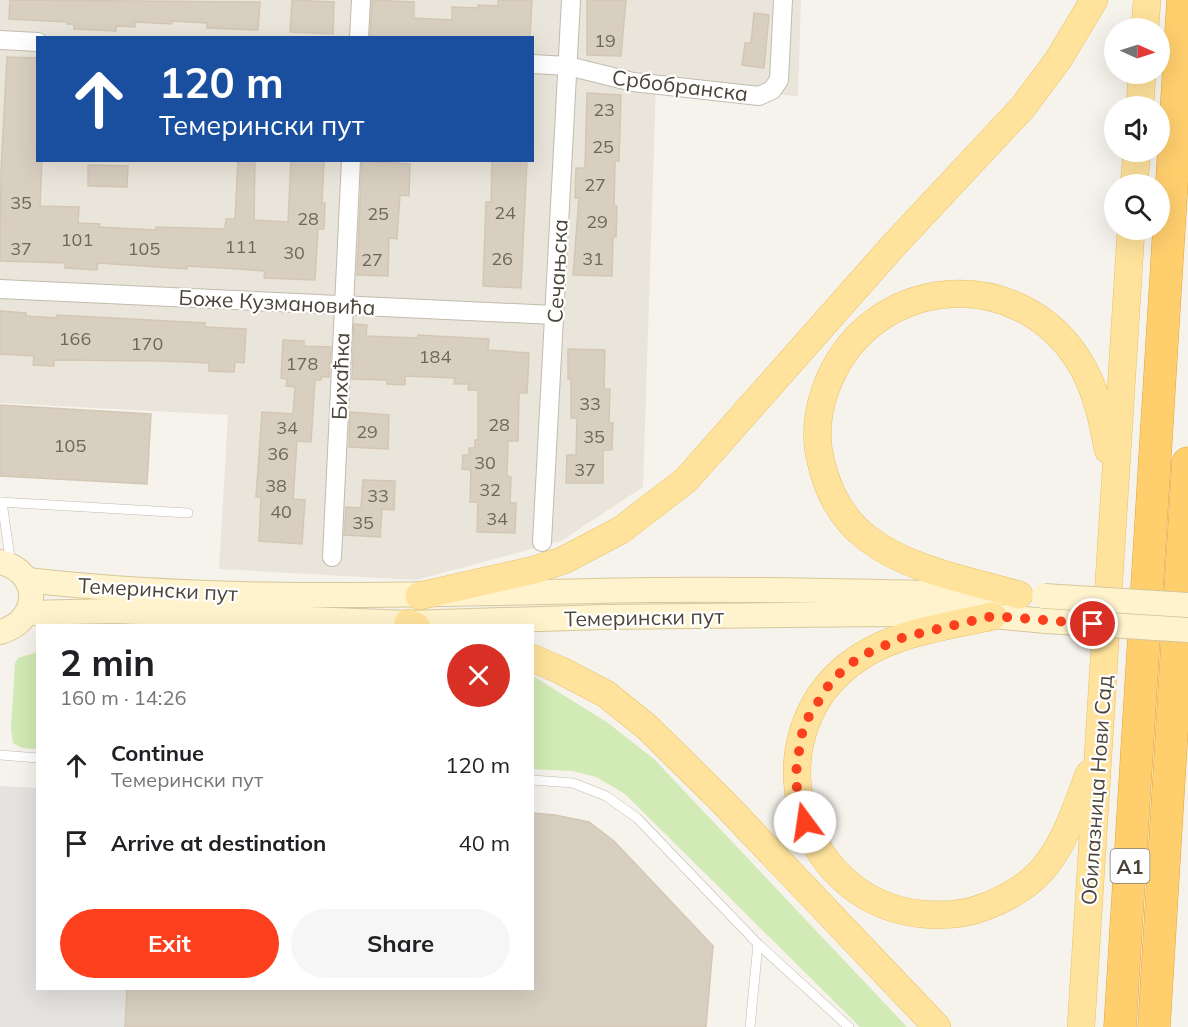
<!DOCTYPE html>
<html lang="en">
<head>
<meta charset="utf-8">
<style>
	:root { --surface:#fff; --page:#f6f6f6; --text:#202124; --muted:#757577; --accent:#fc3f1d }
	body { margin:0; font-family:Mulish,sans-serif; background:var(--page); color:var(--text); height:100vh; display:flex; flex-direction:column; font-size:22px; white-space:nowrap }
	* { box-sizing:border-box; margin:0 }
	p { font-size:20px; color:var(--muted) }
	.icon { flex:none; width:33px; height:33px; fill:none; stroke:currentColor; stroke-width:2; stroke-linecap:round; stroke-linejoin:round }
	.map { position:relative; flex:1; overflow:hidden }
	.drawer { position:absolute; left:36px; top:624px; width:498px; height:366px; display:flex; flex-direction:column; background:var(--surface); border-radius:0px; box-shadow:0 6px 24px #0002 }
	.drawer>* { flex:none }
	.top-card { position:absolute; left:36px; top:36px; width:498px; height:126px; border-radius:0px; box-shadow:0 6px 24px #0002; background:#1a4fa0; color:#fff; overflow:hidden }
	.needle { width:39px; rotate:93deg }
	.tools { position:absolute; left:1104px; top:18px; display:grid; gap:12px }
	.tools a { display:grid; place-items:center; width:66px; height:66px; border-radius:50%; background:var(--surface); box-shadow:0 6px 24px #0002; font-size:30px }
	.pin { position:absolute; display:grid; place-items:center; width:51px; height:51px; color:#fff; margin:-26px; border:3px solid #fff; border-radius:50%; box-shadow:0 2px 6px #0007 }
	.me { position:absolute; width:66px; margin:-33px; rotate:346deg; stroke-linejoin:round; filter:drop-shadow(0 0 4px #0008) }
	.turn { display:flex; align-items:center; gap:21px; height:126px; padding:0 24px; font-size:27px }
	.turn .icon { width:78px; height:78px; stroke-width:2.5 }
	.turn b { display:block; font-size:42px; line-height:51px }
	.round { display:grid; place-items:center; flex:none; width:63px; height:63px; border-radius:32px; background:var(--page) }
	.headline { display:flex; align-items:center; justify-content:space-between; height:102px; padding:0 24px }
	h1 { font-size:36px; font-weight:700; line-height:45px }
	.button { display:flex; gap:12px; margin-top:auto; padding:12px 24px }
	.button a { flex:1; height:69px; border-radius:36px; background:var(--accent); color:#fff; font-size:24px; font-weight:700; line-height:69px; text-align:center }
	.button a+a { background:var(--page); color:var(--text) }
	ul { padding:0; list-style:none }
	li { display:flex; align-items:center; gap:18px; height:78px; padding:0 24px }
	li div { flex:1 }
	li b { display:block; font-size:22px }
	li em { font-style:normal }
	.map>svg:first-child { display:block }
	.residential { fill:#eae5da; fill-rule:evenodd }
	.green { fill:#d2eab5 }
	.parking { fill:#e5e3e0 }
	.building { fill:#d8cfc1; stroke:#d3c7b4; stroke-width:1.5 }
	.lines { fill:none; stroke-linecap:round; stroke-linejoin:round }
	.service-casing { stroke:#c2bbae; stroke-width:10 }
	.minor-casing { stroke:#c2bbae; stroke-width:20 }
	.secondary-casing { stroke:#d6c79b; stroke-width:26 }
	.primary-casing { stroke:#e6c16a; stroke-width:28 }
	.motorway-casing { stroke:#e0a43c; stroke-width:33 }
	.service { stroke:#fff; stroke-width:9 }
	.minor { stroke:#fff; stroke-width:18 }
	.secondary { stroke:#fff3cd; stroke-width:24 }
	.primary { stroke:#ffe39c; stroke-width:27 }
	.motorway { stroke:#ffcf6e; stroke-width:32 }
	.secondary-bridge-casing { stroke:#d6c79b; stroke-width:26; stroke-linecap:butt }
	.secondary-bridge { stroke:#fff3cd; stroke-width:24 }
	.route { stroke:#fc3f1d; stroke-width:10; stroke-dasharray:0 18 }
	.labels { text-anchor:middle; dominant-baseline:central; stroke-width:4.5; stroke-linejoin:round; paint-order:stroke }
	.number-label { font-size:18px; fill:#6e675b }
	.shield { fill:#fff; stroke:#817c74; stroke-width:1.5 }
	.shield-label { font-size:20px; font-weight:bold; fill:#4b4439 }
	.street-label { font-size:21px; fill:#4b4439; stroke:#fff }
</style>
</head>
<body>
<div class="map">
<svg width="1188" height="1027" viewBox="0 0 1188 1027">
	<rect width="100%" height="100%" fill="#f6f3ec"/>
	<path class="residential" d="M0,0H801L798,96L656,86L643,487L561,541L416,580L219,569L228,415L0,403ZM38,38H532V160H38Z"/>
	<g class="green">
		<path d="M37,652V749L22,748L13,743L11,729L15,663L18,658Z"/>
		<path d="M533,676L608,723L654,759L907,1027H860L625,794L596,777L573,771L533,769Z"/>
	</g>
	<path class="parking" d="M0,786L37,788L38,988L127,989L125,1027H0Z"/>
	<g class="building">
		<path d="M10,0L260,2L258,30L207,28V23L172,21V24L135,22V27L116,26V31L74,29V24H67V22L9,19Z"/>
		<path d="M292,0L334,2L333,34L290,32Z"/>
		<path d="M372,0L414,2V18L452,20V7L478,8V5L498,6V0H532L530,38H370Z"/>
		<path d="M587,0H626L621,56L587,55Z"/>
		<path d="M754,13L769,15L764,68L742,65L745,43H751Z"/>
		<path d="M7,57L38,58V160H42L40,206L79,207L78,223L100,224L99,227L156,230V227L225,229L226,219H235L238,160H255L254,220L288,222L291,160H324L322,203H325L324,229H318L315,280L264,278L265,271L223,268L187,266V269L98,263L97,270L65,268V263L0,261L1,171Z"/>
		<path d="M587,93L621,95L619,161H615L614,206H617L616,237L613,236L612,276L573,275L579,198H575L576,168H585Z"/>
		<path d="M492,160H527L521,288L483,286L486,202H491Z"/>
		<path d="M362,161L410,164L409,196L400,195L397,239L389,238L388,276L357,275Z"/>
		<path d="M88,165L128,166L127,187L88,186Z"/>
		<path d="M0,311L26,313V316L57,318V315L205,323V327L246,329L244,363L235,362L234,372L209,371V363L164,361L54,360V366L33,365L34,356L0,354Z"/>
		<path d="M354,324L367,325L366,336L418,338V335L489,339L488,350L529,353L527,393H519L518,441H508L507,476L511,477L510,503H516L515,533L477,532L478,502H470L471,470L462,469L463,455H469V448H475V440H478V390H468L469,384H454L455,378L405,376V385L387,384V380L352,379Z"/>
		<path d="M283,340L304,341V346L331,347L329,377H321V380H315L311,442L297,441L293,499L305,500L302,544L259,541L261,497H256L262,412L293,414L295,387L286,386L287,379L281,378Z"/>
		<path d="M568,349L605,350L604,389H610L609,423H613L612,450H603V483H566L567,455H576L577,418H571V379H568Z"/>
		<path d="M0,405L151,414L147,484L0,476Z"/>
		<path d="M350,412L389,415L388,449L349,447Z"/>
		<path d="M363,480L395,481L394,510L382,509L380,537L344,535L346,507L361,508Z"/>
		<path d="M532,813L555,815L589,822L614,841L713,946L706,1027H125L127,988H532Z"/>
	</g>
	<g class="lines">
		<defs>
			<g id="service">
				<path d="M0,502L188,513"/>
				<path d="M0,505L2,502L11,565"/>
				<path d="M0,755L38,758"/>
				<path d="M532,780L573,783L606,796L637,818L758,944L750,1027"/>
				<path d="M758,944L849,1027"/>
			</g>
			<g id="minor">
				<path d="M359,38L361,0"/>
				<path d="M0,40L38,42"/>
				<path d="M532,64L568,66L633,82L759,96L772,90L779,80L783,0"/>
				<path d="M0,289L554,315"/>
				<path d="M542,542L571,0"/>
				<path d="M332,557L351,160"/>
			</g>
			<g id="secondary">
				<path d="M0,562C42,572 41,621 0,632"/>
				<path d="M27,580C234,604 443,593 650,590C765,588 881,593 996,594"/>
				<path d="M27,613L114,611L408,623L604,617L889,614L993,616L1046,621"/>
			</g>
			<g id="primary">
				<path d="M1145,28L1147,0"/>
				<path d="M1140,106L1142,74"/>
				<path d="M1134,184L1137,152"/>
				<path d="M1019,595C969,580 910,571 867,538C842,519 828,492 821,462C815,439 817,414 825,391C865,273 1023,259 1083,368C1097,393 1103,423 1108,450"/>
				<path d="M419,596L534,570L564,560L621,530L686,480L894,245L1023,107L1058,60L1094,0"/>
				<path d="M993,616C949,626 898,632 860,657C750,728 793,901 922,914C943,916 964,915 984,907C1008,898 1031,885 1047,864C1067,838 1077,805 1089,774"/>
				<path d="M408,623L416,626"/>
				<path d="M532,658L560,670L606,694L647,727L722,801L937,1027"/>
				<path d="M1081,1027L1131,230"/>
			</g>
			<g id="motorway">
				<path d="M1120,1027L1183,0"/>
				<path d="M1154,1027L1188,463"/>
			</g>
		</defs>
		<use href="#service" class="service-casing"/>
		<use href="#minor" class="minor-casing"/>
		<use href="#secondary" class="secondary-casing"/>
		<use href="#primary" class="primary-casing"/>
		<use href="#motorway" class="motorway-casing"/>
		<use href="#service" class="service"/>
		<use href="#minor" class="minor"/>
		<use href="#secondary" class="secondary"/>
		<use href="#primary" class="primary"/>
		<use href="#motorway" class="motorway"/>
		<defs>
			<g id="secondary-bridge">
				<path d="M1044,596L1188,605"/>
				<path d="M1046,621L1188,630"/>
			</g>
		</defs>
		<use href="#secondary-bridge" class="secondary-bridge-casing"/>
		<use href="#secondary-bridge" class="secondary-bridge"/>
	</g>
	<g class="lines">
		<path class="route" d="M805,822L797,790L796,773L801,737L806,721L832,680L859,657L904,637L993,616L1093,624"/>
	</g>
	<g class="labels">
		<g class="number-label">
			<text x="605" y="40">19</text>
			<text x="604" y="109">23</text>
			<text x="603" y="146">25</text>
			<text x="595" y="184">27</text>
			<text x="21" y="202">35</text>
			<text x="505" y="212">24</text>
			<text x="378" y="213">25</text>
			<text x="308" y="218">28</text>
			<text x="597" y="221">29</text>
			<text x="77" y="239">101</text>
			<text x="241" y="246">111</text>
			<text x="21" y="248">37</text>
			<text x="144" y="248">105</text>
			<text x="294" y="252">30</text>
			<text x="502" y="258">26</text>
			<text x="593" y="258">31</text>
			<text x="372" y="259">27</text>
			<text x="75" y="338">166</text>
			<text x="147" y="343">170</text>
			<text x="435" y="356">184</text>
			<text x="302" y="363">178</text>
			<text x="590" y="403">33</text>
			<text x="499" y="424">28</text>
			<text x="287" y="427">34</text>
			<text x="367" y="431">29</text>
			<text x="594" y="436">35</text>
			<text x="70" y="445">105</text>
			<text x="278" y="453">36</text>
			<text x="485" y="462">30</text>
			<text x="585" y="469">37</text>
			<text x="276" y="485">38</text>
			<text x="490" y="489">32</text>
			<text x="378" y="495">33</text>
			<text x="281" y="511">40</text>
			<text x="497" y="518">34</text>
			<text x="363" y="522">35</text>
		</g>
		<rect class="shield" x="1110.5" y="849" width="39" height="34" rx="4.5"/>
		<g class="shield-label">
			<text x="1130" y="866">A1</text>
		</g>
		<g class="street-label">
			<text transform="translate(680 85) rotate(7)">Србобранска</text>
			<text transform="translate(557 271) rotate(-87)">Сечањска</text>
			<text transform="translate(277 302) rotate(3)">Боже Кузмановића</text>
			<text transform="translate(340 376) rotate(-88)">Бихаћка</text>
			<text transform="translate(158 589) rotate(3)">Темерински пут</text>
			<text transform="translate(644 617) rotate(-1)">Темерински пут</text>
			<text transform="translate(1096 790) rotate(-86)">Обилазница Нови Сад</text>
		</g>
	</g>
</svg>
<div class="tools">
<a><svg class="needle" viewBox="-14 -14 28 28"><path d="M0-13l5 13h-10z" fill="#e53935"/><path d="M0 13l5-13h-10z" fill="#757577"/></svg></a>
<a><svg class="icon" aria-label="sound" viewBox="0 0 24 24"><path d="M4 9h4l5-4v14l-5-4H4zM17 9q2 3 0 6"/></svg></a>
<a><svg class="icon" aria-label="search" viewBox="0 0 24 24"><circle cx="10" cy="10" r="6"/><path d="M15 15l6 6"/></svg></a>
</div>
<div class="pin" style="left:1093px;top:624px;background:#d93025"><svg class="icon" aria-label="arrive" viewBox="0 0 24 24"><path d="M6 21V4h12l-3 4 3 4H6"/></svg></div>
<svg class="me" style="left:805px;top:822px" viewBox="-20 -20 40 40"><circle r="19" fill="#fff"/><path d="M0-13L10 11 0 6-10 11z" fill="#fc3f1d"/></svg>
<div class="top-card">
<div class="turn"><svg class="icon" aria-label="ahead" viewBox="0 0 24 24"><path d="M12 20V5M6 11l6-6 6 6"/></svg><div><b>120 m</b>Темерински пут</div></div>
</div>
<section class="drawer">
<div class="headline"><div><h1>2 min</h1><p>160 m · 14:26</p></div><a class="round" style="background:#d93025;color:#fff"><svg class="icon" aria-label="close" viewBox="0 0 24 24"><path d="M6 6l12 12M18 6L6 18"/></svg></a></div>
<ul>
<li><svg class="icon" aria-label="ahead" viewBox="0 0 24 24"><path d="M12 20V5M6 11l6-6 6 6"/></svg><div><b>Continue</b><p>Темерински пут</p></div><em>120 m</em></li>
<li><svg class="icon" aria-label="arrive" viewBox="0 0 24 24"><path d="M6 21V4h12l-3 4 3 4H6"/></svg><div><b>Arrive at destination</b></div><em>40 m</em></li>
</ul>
<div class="button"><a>Exit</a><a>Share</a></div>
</section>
</div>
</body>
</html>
